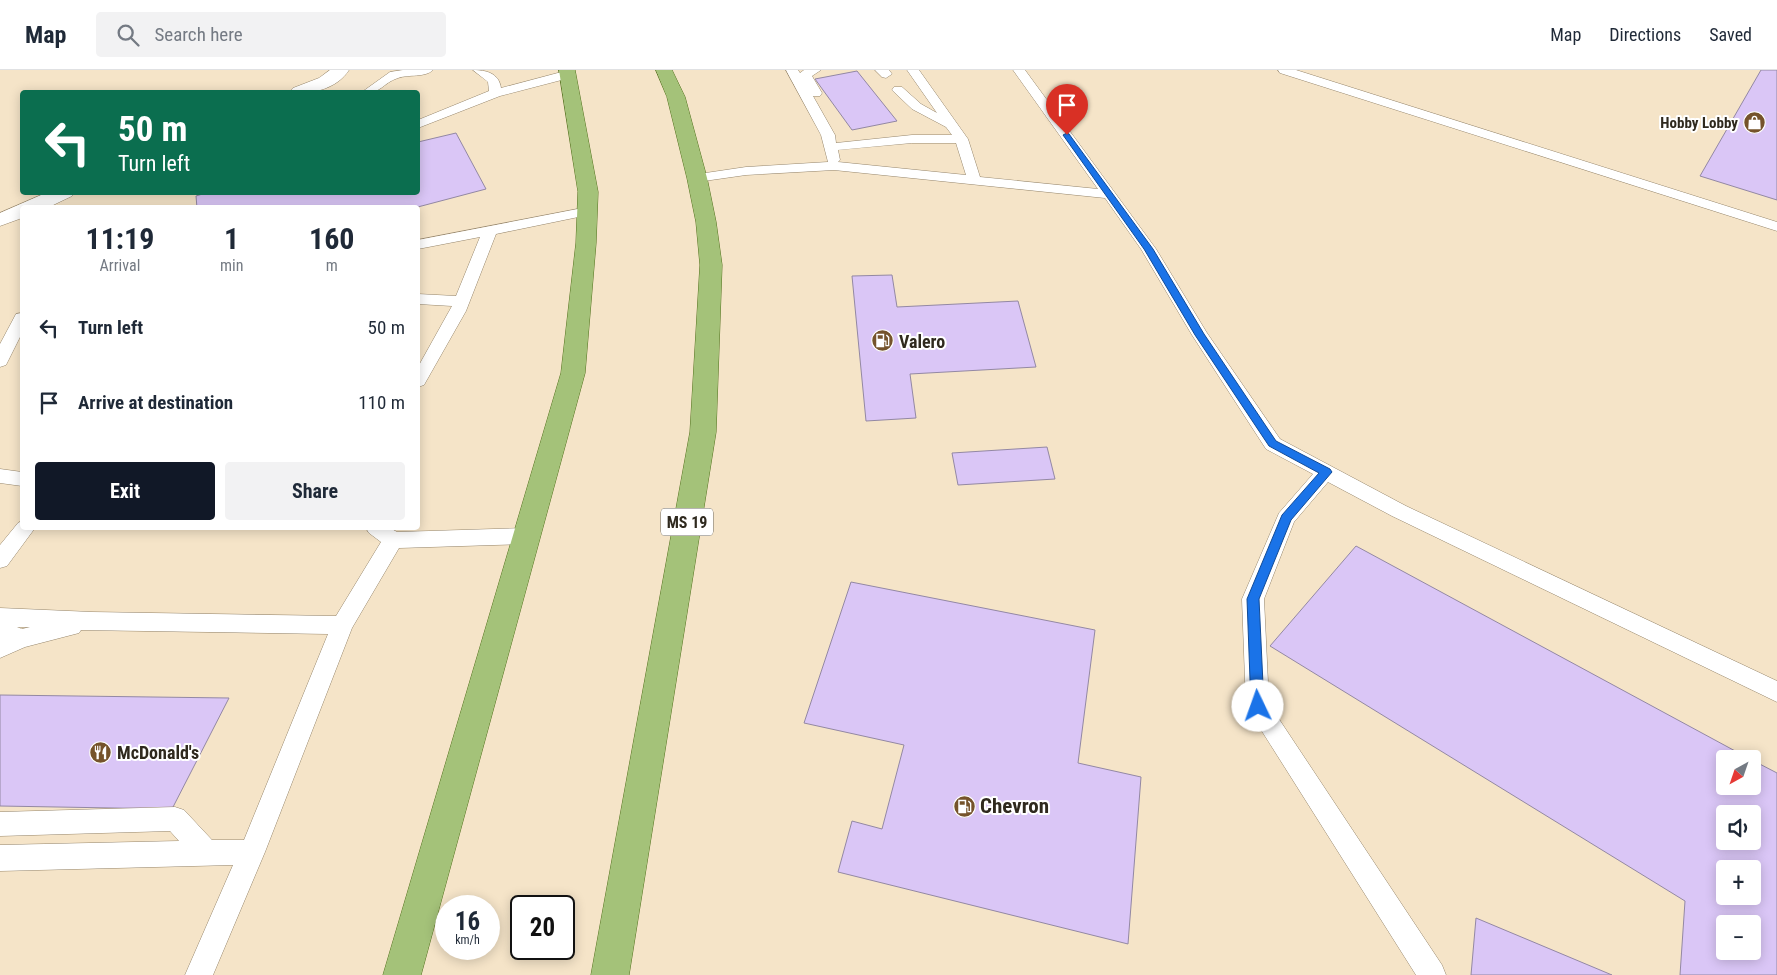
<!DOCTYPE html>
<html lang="en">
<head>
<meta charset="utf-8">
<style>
	:root { --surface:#fff; --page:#f2f2f3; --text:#1f2937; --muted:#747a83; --line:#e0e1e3; --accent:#111827 }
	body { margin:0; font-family:"Roboto Condensed",sans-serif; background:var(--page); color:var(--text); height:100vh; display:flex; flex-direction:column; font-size:19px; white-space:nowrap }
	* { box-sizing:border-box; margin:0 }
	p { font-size:16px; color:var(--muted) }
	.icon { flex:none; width:28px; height:28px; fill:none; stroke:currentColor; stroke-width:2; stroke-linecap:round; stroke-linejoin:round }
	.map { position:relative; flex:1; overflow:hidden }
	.side { position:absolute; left:20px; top:135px; width:400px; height:325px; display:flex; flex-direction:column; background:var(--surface); border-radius:5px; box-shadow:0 2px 12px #0003 }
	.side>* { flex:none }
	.guide { position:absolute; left:20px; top:20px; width:400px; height:105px; border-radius:5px; box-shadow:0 2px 12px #0003; background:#0b6e4f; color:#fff; overflow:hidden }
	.needle { width:32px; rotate:220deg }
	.controls { position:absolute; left:1716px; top:680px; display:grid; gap:10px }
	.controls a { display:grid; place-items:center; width:45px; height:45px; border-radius:5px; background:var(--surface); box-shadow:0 2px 12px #0003; font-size:25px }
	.speed { position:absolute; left:435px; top:825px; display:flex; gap:10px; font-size:25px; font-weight:700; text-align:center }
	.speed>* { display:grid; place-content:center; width:65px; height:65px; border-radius:50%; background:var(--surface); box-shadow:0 2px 12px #0003; line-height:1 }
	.speed small { font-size:12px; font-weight:400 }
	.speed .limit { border:2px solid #111; border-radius:8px; background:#fff; color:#111 }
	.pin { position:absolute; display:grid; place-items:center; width:42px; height:42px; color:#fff; margin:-51px -21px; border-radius:50% 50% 50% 0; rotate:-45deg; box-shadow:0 0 5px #0007 }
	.pin .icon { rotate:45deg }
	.me { position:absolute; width:55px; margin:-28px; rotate:357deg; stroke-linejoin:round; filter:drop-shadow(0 0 4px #0008) }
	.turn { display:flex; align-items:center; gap:18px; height:105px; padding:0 15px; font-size:22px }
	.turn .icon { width:65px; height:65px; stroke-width:2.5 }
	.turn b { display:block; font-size:35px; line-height:42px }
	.eta { display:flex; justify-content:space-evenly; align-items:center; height:85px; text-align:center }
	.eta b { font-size:30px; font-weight:700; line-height:35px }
	.cta { display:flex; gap:10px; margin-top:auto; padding:10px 15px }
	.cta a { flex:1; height:58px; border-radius:5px; background:var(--accent); color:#fff; font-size:20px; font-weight:700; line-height:58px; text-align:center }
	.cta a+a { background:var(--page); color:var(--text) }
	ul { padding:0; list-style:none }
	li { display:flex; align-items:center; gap:15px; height:75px; padding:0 15px }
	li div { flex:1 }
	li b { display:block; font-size:19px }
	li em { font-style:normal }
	header { display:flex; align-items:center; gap:30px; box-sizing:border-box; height:70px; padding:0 25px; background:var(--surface); border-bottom:1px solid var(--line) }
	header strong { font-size:24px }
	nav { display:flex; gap:28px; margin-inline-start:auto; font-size:18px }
	.search { width:350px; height:45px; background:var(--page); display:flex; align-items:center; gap:12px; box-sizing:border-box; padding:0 18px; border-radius:5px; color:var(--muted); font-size:19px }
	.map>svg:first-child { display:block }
	.building { fill:#dac6f6; stroke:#9388a3; fill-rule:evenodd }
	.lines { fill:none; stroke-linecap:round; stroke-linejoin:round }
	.lane-casing { stroke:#96866c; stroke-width:1 }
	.street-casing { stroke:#96866c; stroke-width:1 }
	.primary-casing { stroke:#54721f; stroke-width:1 }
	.lane { fill:#fff; fill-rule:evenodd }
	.street { fill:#fff; fill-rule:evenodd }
	.primary { fill:#a4c279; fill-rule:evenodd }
	.route { fill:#1a73e8; stroke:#114b97 }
	.labels { text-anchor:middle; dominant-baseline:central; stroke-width:4; stroke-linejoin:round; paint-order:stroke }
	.far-poi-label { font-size:15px; font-weight:bold; fill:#2f291e; stroke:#fff; text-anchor:end }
	.shield { fill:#fff; stroke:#6d6962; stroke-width:1 }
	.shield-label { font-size:16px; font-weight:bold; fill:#2f291e }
	.poi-label { font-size:18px; font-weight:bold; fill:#2f291e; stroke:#fff; text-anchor:start }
	.near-poi-label { font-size:21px; font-weight:bold; fill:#2f291e; stroke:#fff; text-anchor:start }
</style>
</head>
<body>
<header>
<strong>Map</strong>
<div class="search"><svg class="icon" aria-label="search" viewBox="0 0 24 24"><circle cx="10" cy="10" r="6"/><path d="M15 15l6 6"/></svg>Search here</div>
<nav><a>Map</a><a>Directions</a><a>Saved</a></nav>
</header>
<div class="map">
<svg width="1777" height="905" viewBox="0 0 1777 905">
	<rect width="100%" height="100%" fill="#f5e4c8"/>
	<g class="building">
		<path d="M1761,0H1777V130L1700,106Z"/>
		<path d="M857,1L897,51L852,60L815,9Z"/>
		<path d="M456,63L486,119L414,138H197L196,126L209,122H418V72Z"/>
		<path d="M892,205L897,237L1018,231L1036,297L910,304L916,348L866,351L852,206Z"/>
		<path d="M1047,377L1055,409L958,415L952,383Z"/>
		<path d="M1356,476L1750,689H1725V716H1752V690L1777,703V905H1680L1685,831L1270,576ZM1725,744H1752V771H1725ZM1725,799H1752V826H1725ZM1725,854H1752V881H1725Z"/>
		<path d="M851,512L1095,560L1078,693L1141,707L1128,874L838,802L852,751L882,759L904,675L804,653Z"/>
		<path d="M0,625L229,628L172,739L0,736Z"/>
		<path d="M1476,848L1612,905H1471Z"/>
	</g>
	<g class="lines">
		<defs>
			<g id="lane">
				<path d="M403,0H433C425,8 409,4 398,8C382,13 381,25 362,22L390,2Z"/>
				<path d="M473,0C486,0 499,3 501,18L569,0L575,4L573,7L500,26L418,58V50L489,21L488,12Z"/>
				<path d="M786,0H798L800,3L804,0H821L812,6L822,23L820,26H813L835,65L836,73L912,65H952L946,57L912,39L892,20L894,17H902L921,34L937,43L907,0H919L968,69L980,107L1098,119L1013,0H1025L1156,179L1207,263L1280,369L1406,436L1777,611V632L1392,446L1328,412L1294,452L1264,529L1269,634L1442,895L1446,905H1416L1246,636L1242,529L1279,443L1313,404L1266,379L1192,265L1141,179L1105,128L834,100L746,105L697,112L692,111L690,108L692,105L746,97L828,92L821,65ZM912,73H956L966,105L838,92L840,90L838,80Z"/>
				<path d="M875,0H889L892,4L886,8L882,7Z"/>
				<path d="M1278,0H1296L1777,152V161L1280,3Z"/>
				<path d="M588,137L593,138L595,141L593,144L496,164L466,241L424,315L418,317V297L452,236L418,234V224L456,226L480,167L418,179V170Z"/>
				<path d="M22,243V263L6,295L0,297V274L16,244Z"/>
				<path d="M0,399L22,402V416L0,413Z"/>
				<path d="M22,451V458H35L7,496L0,498V475L18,453Z"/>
				<path d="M366,458H390L397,462L527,458L534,460L537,466L534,472L527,474L399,478L352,558L265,782L213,905H185L233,795L0,801V775L179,771L170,761L0,766V742L175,737L184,740L212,770H244L328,564L81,560L79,563L25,577L0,588V538L92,542L336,546L381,472L369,463ZM17,557H30L22,559Z"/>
			</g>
			<g id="street">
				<path d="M330,0H349C337,19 311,25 290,22L293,18L319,8Z"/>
				<path d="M48,122H74L72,126L47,138H22V148L0,156V143Z"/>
			</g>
			<g id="primary">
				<path d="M559,0H575L598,122L596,173L585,303L421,905H383L561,303L576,173L578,122Z"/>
				<path d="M656,0H672L685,27L707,108L716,152L722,195L716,362L629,905H591L690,362L700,195L696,152L687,108L667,27Z"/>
			</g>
		</defs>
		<use href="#lane" class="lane-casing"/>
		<use href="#street" class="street-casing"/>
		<use href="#primary" class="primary-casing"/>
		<use href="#lane" class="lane"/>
		<use href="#street" class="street"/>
		<use href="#primary" class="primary"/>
	</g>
	<path class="route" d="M1067,63L1069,64L1153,179L1204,264L1276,371L1330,399L1332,402L1291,450L1259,529L1264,636L1262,640L1258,642L1253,640L1251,636L1247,529L1282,445L1319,403L1269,376L1195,265L1144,179L1063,65Z"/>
	<defs>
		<symbol id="shop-disc" viewBox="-11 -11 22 22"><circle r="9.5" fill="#75532b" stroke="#fff"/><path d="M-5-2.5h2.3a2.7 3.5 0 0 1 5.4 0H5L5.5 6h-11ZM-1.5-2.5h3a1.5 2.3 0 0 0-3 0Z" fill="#fff"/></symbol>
		<symbol id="fuel-disc" viewBox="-11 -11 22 22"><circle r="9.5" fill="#75532b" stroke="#fff"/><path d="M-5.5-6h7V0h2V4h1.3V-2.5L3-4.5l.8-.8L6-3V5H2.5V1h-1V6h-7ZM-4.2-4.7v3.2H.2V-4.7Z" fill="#fff"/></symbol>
		<symbol id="restaurant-disc" viewBox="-11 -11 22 22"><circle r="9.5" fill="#75532b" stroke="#fff"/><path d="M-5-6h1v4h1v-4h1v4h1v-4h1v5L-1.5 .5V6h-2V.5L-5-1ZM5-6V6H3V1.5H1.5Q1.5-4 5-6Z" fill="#fff"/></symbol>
	</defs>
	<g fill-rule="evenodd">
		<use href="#shop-disc" x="1742" y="40" width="25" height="25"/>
		<use href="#fuel-disc" x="870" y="258" width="25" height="25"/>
		<use href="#restaurant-disc" x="88" y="670" width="25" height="25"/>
		<use href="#fuel-disc" x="952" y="724" width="25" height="25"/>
	</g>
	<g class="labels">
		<g class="far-poi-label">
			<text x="1738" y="53">Hobby Lobby</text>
		</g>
		<rect class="shield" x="661" y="438.5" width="52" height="27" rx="4"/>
		<g class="shield-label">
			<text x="687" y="452">MS 19</text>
		</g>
		<g class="poi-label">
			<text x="899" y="271">Valero</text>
			<text x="117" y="682">McDonald's</text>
		</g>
		<g class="near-poi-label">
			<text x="980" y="736">Chevron</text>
		</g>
	</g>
</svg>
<div class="controls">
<a><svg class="needle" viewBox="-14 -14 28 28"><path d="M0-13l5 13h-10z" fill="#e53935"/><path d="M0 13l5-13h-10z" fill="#747a83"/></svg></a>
<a><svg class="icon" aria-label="sound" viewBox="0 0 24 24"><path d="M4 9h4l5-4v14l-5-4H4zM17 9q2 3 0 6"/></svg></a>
<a>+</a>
<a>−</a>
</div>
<div class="speed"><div>16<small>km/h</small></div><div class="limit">20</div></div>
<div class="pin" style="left:1067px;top:65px;background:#d93025"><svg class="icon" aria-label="arrive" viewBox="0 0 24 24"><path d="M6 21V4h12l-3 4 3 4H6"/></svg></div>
<svg class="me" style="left:1258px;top:636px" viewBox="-20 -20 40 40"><circle r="19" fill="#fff"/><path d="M0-13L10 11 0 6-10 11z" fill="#1a73e8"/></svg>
<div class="guide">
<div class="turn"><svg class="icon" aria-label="left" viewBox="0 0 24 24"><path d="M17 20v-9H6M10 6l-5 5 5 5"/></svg><div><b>50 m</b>Turn left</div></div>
</div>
<section class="side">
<div class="eta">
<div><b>11:19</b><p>Arrival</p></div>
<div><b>1</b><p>min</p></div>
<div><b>160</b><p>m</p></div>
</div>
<ul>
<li><svg class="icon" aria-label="left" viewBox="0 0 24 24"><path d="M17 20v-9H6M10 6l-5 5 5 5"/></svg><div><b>Turn left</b></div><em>50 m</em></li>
<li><svg class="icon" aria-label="arrive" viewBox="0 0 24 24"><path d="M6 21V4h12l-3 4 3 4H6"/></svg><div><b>Arrive at destination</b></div><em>110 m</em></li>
</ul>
<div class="cta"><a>Exit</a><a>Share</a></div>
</section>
</div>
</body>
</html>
